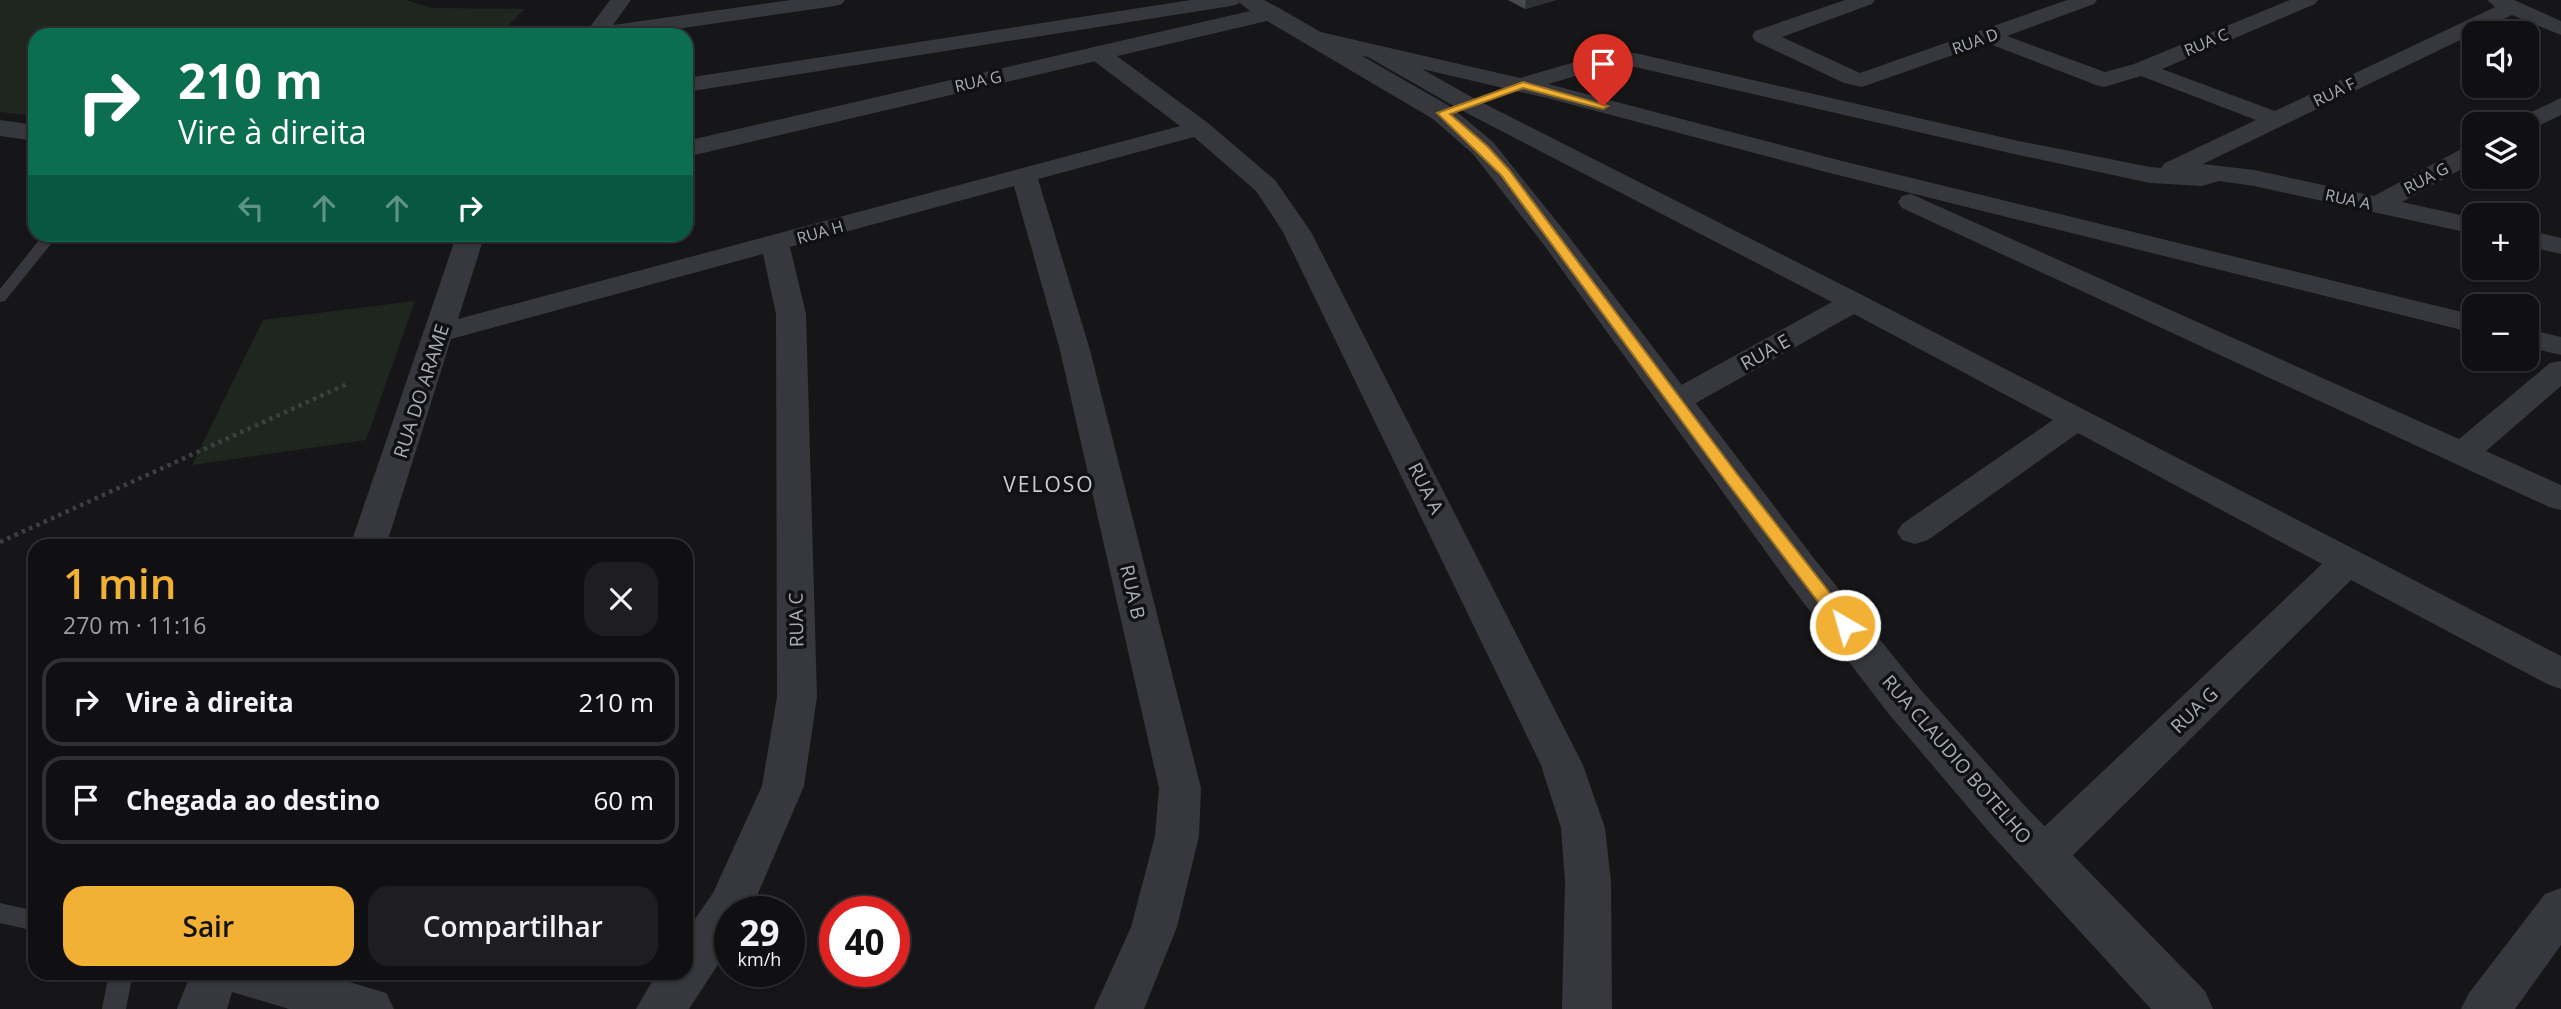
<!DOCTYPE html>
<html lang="pt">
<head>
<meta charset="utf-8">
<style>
	:root { --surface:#101012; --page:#1e1e20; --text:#f1f3f6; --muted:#9c9d9f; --line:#303032; --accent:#f2b134 }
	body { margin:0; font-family:"Open Sans",sans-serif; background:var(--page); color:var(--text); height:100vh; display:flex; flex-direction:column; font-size:26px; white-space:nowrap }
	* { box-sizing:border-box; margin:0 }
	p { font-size:23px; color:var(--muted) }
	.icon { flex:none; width:38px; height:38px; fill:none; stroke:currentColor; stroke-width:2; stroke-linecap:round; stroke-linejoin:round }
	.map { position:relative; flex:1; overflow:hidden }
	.sheet { position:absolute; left:28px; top:539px; width:665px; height:441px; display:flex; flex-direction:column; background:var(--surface); border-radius:21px; box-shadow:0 2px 5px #0004,0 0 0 2px var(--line) }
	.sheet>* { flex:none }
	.hud { position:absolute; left:28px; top:28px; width:665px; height:214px; border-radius:21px; box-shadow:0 2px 5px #0004,0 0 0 2px var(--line); background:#0b6e4f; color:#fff; overflow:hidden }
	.tools { position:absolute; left:2462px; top:21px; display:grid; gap:14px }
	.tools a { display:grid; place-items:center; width:77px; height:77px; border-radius:14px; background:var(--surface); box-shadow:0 2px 5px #0004,0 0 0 2px var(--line); font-size:35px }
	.speed { position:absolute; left:714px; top:896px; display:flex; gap:14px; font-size:35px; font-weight:700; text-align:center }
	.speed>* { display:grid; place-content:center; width:91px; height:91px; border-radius:50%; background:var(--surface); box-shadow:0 2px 5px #0004,0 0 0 2px var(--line); line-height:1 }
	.speed small { font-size:18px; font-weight:400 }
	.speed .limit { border:10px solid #d22; background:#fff; color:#111 }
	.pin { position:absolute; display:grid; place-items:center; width:60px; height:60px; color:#fff; margin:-72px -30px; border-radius:50% 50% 50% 0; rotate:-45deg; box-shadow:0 0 7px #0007 }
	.pin .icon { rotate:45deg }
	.me { position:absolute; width:77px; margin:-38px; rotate:322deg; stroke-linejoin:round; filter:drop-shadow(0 0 5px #0008) }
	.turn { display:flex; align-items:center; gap:24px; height:147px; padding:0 35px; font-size:32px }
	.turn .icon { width:91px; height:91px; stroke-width:2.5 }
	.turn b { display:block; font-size:49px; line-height:60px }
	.lanes { display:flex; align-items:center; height:66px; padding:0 35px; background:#0003; justify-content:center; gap:35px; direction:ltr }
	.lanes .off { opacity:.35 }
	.round { display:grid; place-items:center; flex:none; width:74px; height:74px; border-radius:21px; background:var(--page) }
	.headline { display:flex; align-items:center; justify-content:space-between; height:119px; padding:0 35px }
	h1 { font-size:42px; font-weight:600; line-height:52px; color:var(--accent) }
	.primary-button { display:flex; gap:14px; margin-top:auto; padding:14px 35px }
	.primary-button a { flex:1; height:80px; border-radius:21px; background:var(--accent); color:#111; font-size:28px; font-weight:600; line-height:80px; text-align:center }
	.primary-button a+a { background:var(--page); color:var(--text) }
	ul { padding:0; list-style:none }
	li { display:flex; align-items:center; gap:21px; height:88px; margin:0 14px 10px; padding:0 21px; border:4px solid var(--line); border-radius:21px }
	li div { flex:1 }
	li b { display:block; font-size:26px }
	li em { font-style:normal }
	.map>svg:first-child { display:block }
	.green { fill:#1e261f }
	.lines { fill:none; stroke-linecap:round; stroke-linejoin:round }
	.path { stroke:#3d3f44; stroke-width:4.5; stroke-dasharray:3.5 4.5; stroke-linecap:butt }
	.service { fill:#37383d; fill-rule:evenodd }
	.minor { fill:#37383d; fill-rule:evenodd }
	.tertiary { fill:#37383d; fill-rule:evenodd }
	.wall { fill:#47494d }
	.shaded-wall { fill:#2f3033 }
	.route { fill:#f2b134; stroke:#9d7322; stroke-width:2 }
	.labels { text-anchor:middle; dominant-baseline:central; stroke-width:7; stroke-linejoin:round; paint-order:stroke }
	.far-street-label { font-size:16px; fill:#a8adb8; stroke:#111113 }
	.street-label { font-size:19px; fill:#a8adb8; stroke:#111113 }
	.neighbourhood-label { font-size:21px; letter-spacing:2px; fill:#c9ccd4; stroke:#111113 }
</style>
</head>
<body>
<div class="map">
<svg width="2561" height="1009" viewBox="0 0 2561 1009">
	<rect width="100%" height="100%" fill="#161618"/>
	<g class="green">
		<path d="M0,0H406L432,8L525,9L499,35H35V116L0,112Z"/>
		<path d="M415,301L366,440L192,465L263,320Z"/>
	</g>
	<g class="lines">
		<path class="path" d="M0,542L347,384"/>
		<g class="service">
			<path d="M44,234H59L5,301L0,302V289Z"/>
			<path d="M0,903L35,911V931L0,923Z"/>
			<path d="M109,973H133L126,1009H102Z"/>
		</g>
		<g class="minor">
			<path d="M610,0H631L613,25L791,0H845L842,4L835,6L635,35H584Z"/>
			<path d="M1191,0H1241L1238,4L1231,6L686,92V78Z"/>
			<path d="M1845,0H1875L1872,4L1782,37L1860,73L2067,0H2097L2094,4L2007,36L2105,72L2134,64L2290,0H2318L2315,4L2162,69L2275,111L2495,7L2487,0H2514L2561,21V35L2512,15L2203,164L2254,170L2374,196L2465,147L2474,145V162L2402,202L2474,218V234L2254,186L2219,181L2202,186L2150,183L2014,154L1635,67L1604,68L1548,84L1842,161L2474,315V333L1826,172L1547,98L1422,69L1475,99L1864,296L2561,656V689L2547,684L2351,580L2058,870L2042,876L2026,870L2020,857L2026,844L2322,564L2078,433L1928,540L1915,544L1902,540L1897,532L1902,524L2053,420L1854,314L1687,408L1676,411L1665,408L1660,401L1665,394L1832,302L1459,109L1368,57L1308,43L1305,38L1308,33L1316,31L1520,78L1603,54L1635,53L2014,140L2150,167L2161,168L2165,163L2256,120L2141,76L2104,87L2096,85L1987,43L1862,87L1844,83L1755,41L1752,36L1755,31Z"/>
			<path d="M1098,46L1106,48L1208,123L1275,180L1311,232L1583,765L1605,828L1611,882L1612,1009H1562L1565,882L1561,828L1541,765L1283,232L1256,191L1194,137L1038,179L1090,350L1201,788L1199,836L1177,927L1144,1009H1094L1131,927L1155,836L1159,788L1060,350L1014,186L790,247L806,314L817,697L804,786L750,912H730V946L689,1009H636L657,973H686V932L713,893L762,786L777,697L776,314L763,254L451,339L386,546H350L457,234H485L458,319L1180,126L1090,58L1087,53L1090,48Z"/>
			<path d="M2561,98V115L2527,131V124H2514L2517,119Z"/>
			<path d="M1911,194L2459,439L2550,363L2561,361V386L2486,451L2561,485V510L2549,507L1902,208L1898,202L1902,196Z"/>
			<path d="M2527,230L2561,238V254L2527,246Z"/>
			<path d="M2527,329L2561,337V355L2527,347Z"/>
			<path d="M2561,888V945L2515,1009H2461L2469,993L2545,894Z"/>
			<path d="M191,973H320L386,993L394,1009H289L232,992L227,1009H177Z"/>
		</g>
		<g class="tertiary">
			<path d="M1236,0H1264L1279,8L1451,107L1493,142L1566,233L1816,561L1920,689L2024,805L2205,991L2213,1009H2151L1990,833L1888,713L1787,581L1544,245L1473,154L1433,119L1267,21L686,157V141L1250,11Z"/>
			<path d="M0,120L35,125V141L0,136Z"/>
		</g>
	</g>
	<path class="wall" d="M1508,0H1556L1525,9Z"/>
	<path class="shaded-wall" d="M1526,0H1556L1525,9Z"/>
	<path class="route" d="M1523,82L1608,106L1603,109L1523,88L1450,114L1487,146L1509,170L1737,474L1851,620L1854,625L1851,629H1839L1726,481L1501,175L1437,113Z"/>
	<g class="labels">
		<g class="far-street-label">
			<text transform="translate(1975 41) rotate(-20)">RUA D</text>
			<text transform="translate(2206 42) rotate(-23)">RUA C</text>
			<text transform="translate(978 81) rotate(-13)">RUA G</text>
			<text transform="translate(2334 92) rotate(-26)">RUA F</text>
			<text transform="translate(2426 178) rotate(-28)">RUA G</text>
			<text transform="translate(2348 199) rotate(12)">RUA A</text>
			<text transform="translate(820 232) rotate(-16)">RUA H</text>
		</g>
		<g class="street-label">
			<text transform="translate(1765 352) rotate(-29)">RUA E</text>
			<text transform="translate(421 391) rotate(-72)">RUA DO ARAME</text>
			<text transform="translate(1426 488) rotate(63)">RUA A</text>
			<text transform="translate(1133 592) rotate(77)">RUA B</text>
			<text transform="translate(796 620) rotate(-91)">RUA C</text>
			<text transform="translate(2194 710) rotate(-44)">RUA G</text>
			<text transform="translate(1957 759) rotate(49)">RUA CLAUDIO BOTELHO</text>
		</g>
		<g class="neighbourhood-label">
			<text x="1049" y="484">VELOSO</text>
		</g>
	</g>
</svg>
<div class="tools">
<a><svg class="icon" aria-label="sound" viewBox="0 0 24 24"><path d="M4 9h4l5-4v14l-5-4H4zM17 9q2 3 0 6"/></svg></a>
<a><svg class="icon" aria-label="layers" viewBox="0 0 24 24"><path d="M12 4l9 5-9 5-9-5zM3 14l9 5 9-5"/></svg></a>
<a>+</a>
<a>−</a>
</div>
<div class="speed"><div>29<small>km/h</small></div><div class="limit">40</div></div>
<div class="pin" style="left:1603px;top:106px;background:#d93025"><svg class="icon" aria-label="arrive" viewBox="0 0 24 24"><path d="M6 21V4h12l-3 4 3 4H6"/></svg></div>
<svg class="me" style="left:1845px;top:625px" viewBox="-20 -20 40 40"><circle r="17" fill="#f2b134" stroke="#fff" stroke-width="3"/><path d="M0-11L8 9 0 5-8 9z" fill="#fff"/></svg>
<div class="hud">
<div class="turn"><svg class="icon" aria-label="right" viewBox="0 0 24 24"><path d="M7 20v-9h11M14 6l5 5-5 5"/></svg><div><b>210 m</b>Vire à direita</div></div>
<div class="lanes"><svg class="icon off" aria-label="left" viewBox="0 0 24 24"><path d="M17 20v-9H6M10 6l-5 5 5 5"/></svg><svg class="icon off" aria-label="ahead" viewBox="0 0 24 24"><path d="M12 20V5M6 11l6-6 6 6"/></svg><svg class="icon off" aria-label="ahead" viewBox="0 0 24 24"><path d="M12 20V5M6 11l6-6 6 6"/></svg><svg class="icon" aria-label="right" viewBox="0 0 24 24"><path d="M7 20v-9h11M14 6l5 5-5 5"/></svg></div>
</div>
<section class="sheet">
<div class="headline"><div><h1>1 min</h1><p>270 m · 11:16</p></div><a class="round"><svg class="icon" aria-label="close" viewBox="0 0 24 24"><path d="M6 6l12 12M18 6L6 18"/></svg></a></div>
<ul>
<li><svg class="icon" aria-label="right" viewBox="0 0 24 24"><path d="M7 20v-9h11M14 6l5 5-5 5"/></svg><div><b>Vire à direita</b></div><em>210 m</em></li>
<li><svg class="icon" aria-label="arrive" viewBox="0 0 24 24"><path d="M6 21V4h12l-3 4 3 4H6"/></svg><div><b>Chegada ao destino</b></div><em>60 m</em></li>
</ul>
<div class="primary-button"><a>Sair</a><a>Compartilhar</a></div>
</section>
</div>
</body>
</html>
